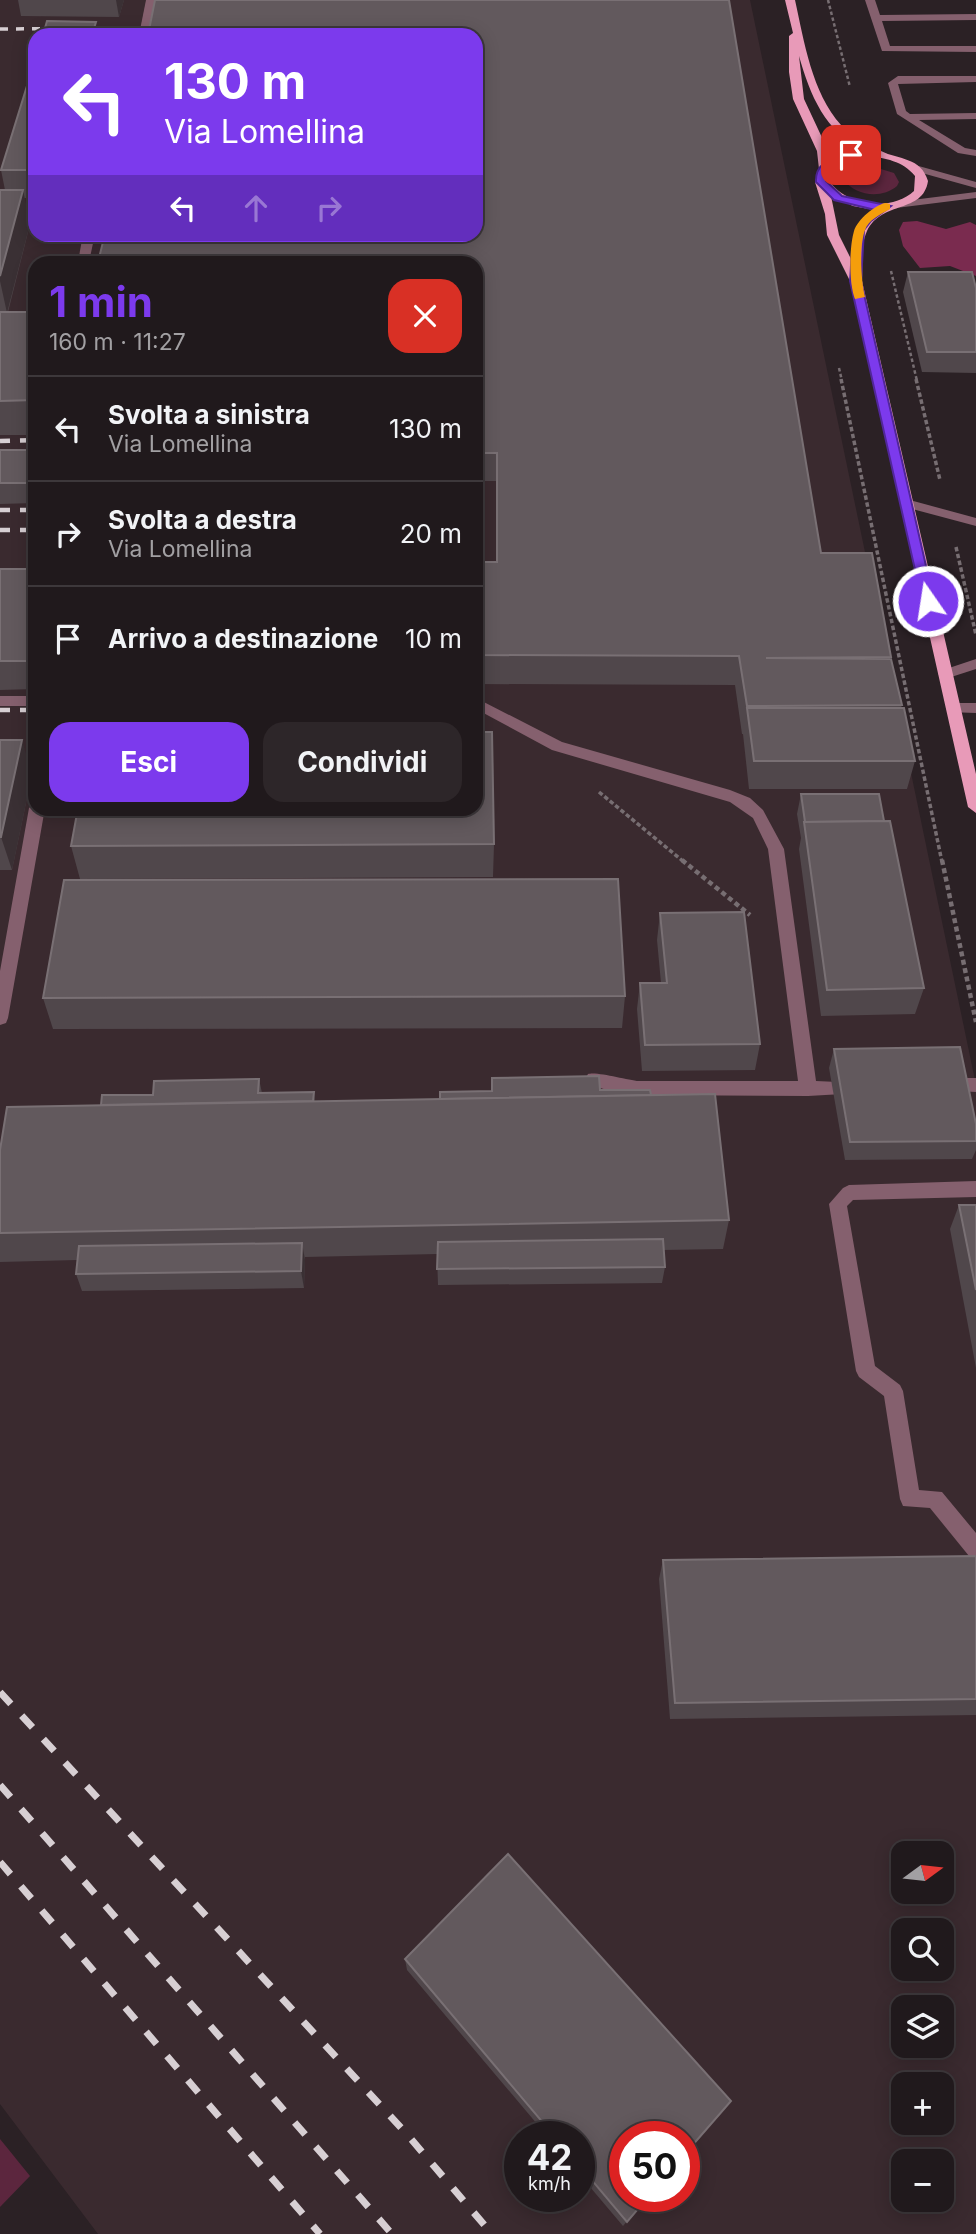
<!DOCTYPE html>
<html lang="it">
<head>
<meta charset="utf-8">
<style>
	body { margin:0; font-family:Inter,sans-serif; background:#2d2629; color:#f1f3f6; height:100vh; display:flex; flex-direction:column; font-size:26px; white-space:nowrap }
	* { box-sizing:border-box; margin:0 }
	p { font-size:23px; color:#a2a0a3 }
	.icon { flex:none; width:38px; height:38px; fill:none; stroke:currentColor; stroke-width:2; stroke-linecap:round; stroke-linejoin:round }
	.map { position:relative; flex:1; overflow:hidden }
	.panel { position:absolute; left:28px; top:256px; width:455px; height:560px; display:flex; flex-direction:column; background:#20191c; border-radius:21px; box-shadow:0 4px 18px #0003,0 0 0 2px #3d383b }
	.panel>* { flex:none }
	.banner { position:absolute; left:28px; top:28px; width:455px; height:214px; border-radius:21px; box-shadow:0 4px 18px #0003,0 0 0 2px #3d383b; background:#7c3aed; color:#fff; overflow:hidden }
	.needle { width:46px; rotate:75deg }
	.controls { position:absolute; left:891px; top:1841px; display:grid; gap:14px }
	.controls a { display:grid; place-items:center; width:63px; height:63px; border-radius:14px; background:#20191c; box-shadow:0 4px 18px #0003,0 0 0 2px #3d383b; font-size:35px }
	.speed { position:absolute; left:504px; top:2121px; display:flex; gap:14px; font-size:35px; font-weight:700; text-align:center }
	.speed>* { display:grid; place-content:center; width:91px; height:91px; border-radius:50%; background:#20191c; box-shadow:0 4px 18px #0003,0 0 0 2px #3d383b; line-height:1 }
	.speed small { font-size:18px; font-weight:400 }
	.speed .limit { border:10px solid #d22; background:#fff; color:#111 }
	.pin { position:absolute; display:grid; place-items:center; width:60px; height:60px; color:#fff; margin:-30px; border-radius:14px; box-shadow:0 4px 10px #0006 }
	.me { position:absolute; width:77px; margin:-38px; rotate:347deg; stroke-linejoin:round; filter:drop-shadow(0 0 5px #0008) }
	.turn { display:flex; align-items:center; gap:24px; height:147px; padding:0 21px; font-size:32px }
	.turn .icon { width:91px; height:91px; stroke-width:2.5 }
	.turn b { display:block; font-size:49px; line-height:60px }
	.lanes { display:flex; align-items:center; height:66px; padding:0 21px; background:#0003; justify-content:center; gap:35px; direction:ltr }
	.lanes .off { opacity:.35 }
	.round { display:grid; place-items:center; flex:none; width:74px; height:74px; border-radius:21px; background:#2d2629 }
	.headline { display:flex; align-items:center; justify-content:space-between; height:119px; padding:0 21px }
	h1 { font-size:42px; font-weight:700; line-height:52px; color:#7c3aed }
	.cta { display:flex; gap:14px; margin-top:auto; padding:14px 21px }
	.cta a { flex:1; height:80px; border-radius:21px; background:#7c3aed; color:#fff; font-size:28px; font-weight:700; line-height:80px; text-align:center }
	.cta a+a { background:#2d2629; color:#f1f3f6 }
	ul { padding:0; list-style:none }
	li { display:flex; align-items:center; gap:21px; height:105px; padding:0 21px; border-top:2px solid #3d383b }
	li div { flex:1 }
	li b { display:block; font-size:26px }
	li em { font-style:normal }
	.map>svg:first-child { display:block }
</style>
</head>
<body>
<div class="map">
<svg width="976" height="2234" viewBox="0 0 976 2234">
	<rect width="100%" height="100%" fill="#2b2125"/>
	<!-- built -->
	<path fill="#3a2a2f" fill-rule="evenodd" d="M0,0h750l226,1085v1149h-878l-98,-130zM35,35h441v199h-441zM35,262h441v546h-441zM903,1853h39v39h-39zM903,1930h39v39h-39zM903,2007h39v39h-39zM903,2084h39v39h-39zM520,2137h59v59h-59zM625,2137h59v59h-59zM903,2161h39v39h-39z"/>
	<!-- green -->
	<g fill="#5c263e">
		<path d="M871,166l23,7 5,9 -2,4c-15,13 -42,10 -53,-6l4,-9z"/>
		<polygon points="0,2139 30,2176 0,2207"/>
	</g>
	<!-- forest -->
	<polygon fill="#7a2b4f" points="917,221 946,229 970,222 976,225 976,276 950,266 920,268 903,246 899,230 903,222"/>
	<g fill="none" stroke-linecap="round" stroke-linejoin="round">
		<!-- path-far2 -->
		<g stroke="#776e72" stroke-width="2.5" stroke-dasharray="3.5 2.5" stroke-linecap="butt">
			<polyline points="828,0 850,87"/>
			<polyline points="891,271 917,381"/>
			<polyline points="839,368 842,381"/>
		</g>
		<!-- path-far1 -->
		<g stroke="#776e72" stroke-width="3.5" stroke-dasharray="4.5 2.5" stroke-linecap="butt">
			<polyline points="841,379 942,862"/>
			<polyline points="916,379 940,480"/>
			<polyline points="956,547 976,635"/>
			<polyline points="599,792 684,862"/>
		</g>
		<!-- path -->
		<g stroke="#776e72" stroke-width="4.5" stroke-dasharray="5 3.5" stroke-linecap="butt">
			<polyline points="682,860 750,915"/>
			<polyline points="942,860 976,1022"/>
		</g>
		<!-- minor -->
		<g fill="#85606e" fill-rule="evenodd">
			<polygon points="146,0 156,0 149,35 139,35"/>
			<polygon points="865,0 875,0 880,15 976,14 976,20 882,21 890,46 976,46 976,52 882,51"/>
			<polygon points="898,76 976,76 976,82 898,84 906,111 910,114 976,113 976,119 919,120 965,148 976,150 976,156 958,153 897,114 888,83"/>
			<polygon points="915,165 976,182 976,188 911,170 911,166"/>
			<polygon points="976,192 976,198 896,208 890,205 896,202"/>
			<rect x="0" y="208" width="35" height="6"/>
			<polygon points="83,234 95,234 89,262 78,262"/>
			<polygon points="906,499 976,518 976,526 901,506 901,500"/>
			<polygon points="976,659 976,669 945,679 938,674 940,671"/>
			<rect x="0" y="696" width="35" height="10"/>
			<path d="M476,698l86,44 168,48 20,8 13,12 21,39 32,232 44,2 3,5 -3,5 -52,3 -169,-1 -23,-2 -28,-9 -3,-5 3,-5c8,-3 39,6 51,7h159l-30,-232 -15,-31 -23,-16 -178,-52 -76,-41z"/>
			<polygon points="953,703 976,703 976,713 948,712 946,708 948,704"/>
			<polygon points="35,803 35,808 45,808 8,1018 6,1023 0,1025 0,971 29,808"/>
			<polygon points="945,1078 976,1078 976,1092 939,1090 936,1085 939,1080"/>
			<polygon points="976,1181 976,1197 853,1200 847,1206 875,1366 900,1385 903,1391 919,1490 942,1492 976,1533 976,1559 969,1556 930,1508 903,1506 900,1499 884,1396 859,1377 856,1371 829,1204 843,1188 849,1185"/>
		</g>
		<!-- major -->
		<path fill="#e89ab8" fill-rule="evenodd" d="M785,0h10c9,41 17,93 46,125 11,12 27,19 40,26 18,9 40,6 47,30 -5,33 -46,19 -61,50 -7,15 -4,34 -5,50l114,493v39l-8,-6 -118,-526 -23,-46 -2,-21 -10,-32 4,-13 -2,-18 -24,-52 -4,-27v-36l4,-3zM799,56c11,39 26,76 65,94l-35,9 -4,-15 -21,-45zM867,156c18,2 36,5 48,20l-1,15c-23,22 -73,14 -87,-14l3,-9 13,-7zM831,196l22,10 21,4 -18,20 -5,29 -12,-24z"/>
		<!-- rail-far2 -->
		<polyline stroke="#d7cfd3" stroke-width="3.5" stroke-dasharray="8 8" stroke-linecap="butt" points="0,29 159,28"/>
		<!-- rail-far1 -->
		<g stroke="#d7cfd3" stroke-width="4.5" stroke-dasharray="10 10" stroke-linecap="butt">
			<polyline points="0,441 35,440"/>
			<polyline points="0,510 35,510"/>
			<polyline points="0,530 35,530"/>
			<polyline points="0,710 35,710"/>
		</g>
		<!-- rail -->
		<g stroke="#d7cfd3" stroke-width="7" stroke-dasharray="16 16" stroke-linecap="butt">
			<polyline points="0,1692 405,2132 492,2234"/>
			<polyline points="0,1785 392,2234"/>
			<polyline points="0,1862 320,2234"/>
		</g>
	</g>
	<!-- wall -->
	<g fill="#50474b">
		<polygon points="18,0 124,0 119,17 21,16"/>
		<polygon points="35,60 35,198 24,198 30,224 8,312 35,312 35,435 0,435 0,190 5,190 1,170"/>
		<polygon points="476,262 821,553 891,657 890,659 902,705 901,708 915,761 907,789 749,789 743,734 742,734 735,685 476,684 476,562 497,562 497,481 476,481"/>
		<polygon points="908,272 976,288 976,373 922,372 903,292"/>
		<polygon points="0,450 35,450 35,503 0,504"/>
		<polygon points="0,569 35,569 35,689 0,690"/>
		<polygon points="484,732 494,844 493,877 80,879 71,846"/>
		<polygon points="0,740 32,774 12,870 0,870"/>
		<polygon points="801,794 884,821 924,988 915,1014 821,1016 799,849 801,838 797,814"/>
		<polygon points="660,913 760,1044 755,1070 642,1071 637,1009 640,983 661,983 657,940"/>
		<polygon points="625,996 622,1028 53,1029 43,998"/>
		<polygon points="834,1049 976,1124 976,1150 972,1159 845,1160 829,1068"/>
		<polygon points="492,1078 651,1095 729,1220 723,1249 663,1250 665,1267 662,1283 438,1285 437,1254 305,1257 304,1288 82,1291 76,1274 77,1260 0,1262 0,1150 101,1105 153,1095 259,1079 262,1093 314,1092 315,1101 440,1099 492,1091"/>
		<polygon points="959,1205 976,1205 976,1368 950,1229"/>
		<polygon points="976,1556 976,1715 670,1719 659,1579 663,1560"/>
		<polygon points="405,1959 649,2196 623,2226 579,2174 579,2137 548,2137 407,1970"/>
	</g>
	<!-- shaded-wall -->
	<g fill="#3a3034">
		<polygon points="116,0 124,0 119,17"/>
		<polygon points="96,22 98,35 92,35"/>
		<polygon points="23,190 30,224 7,313 0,281 0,276"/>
		<polygon points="35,639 35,678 30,661"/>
		<polygon points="22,740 32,774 12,870 1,837"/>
		<polygon points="302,1243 305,1260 304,1288 301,1271"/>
	</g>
	<!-- building -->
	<g fill="#62595d" stroke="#797074" stroke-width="2">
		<polygon points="155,0 729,0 821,553 872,553 891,657 766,658 891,659 902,705 747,706 739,656 476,655 476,562 497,562 497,453 476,453 476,262 98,262 105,234 476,234 476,35 148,35"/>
		<polygon points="47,21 96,22 92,35 43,35"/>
		<polygon points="35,60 35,170 1,170"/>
		<polygon points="0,190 23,190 0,276"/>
		<polygon points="908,272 972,272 976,288 976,352 927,352"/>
		<polygon points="0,312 35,312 35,400 0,401"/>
		<rect x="0" y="450" width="35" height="33"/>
		<polygon points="0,569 35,569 35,639 30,661 0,661"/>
		<polygon points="476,695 483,695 484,732 476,732"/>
		<polygon points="747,708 904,708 915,761 754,761"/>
		<polygon points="476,732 492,732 494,844 71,846 78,808 476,808"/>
		<polygon points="0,740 22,740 1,837 0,837"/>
		<polygon points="801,794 879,794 884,821 805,822"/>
		<polygon points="890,821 924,988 827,990 804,822"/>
		<polygon points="618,879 625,996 43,998 64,880"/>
		<polygon points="744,912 760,1044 645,1045 640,983 667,983 660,913"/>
		<polygon points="960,1047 976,1124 976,1141 850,1142 834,1049"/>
		<polygon points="599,1076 600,1090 650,1090 651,1095 440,1099 440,1092 492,1091 492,1078"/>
		<polygon points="259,1079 258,1093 314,1092 313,1101 101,1105 102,1095 153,1095 154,1081"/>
		<polygon points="715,1094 729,1220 0,1233 0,1150 7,1107"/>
		<polygon points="959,1205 976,1205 976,1290"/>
		<polygon points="663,1239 665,1267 437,1269 438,1242"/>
		<polygon points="302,1243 301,1271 76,1274 79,1246"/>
		<polygon points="976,1556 976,1699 675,1703 663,1560"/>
		<polygon points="508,1854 731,2101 684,2155 684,2137 625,2137 625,2196 649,2196 627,2222 579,2165 579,2137 555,2137 405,1959"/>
	</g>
	<!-- route -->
	<path fill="#7c3aed" stroke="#51269a" stroke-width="2" d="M847,153l9,2c-12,8 -31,8 -30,26l16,15 49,10 -20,15 -7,9 -3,51 73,320 -6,4 -6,-4 -72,-320c3,-30 -3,-53 25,-71l-41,-10 -18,-18c-1,-20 16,-23 31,-29z"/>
	<!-- slow -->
	<path fill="#f59e0b" d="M886,203l4,1v5c-9,5 -22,11 -25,21 -6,16 -4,51 0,67l-10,2c-6,-15 -6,-51 -1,-68 3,-11 22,-27 32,-28z"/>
</svg>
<div class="controls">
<a><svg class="needle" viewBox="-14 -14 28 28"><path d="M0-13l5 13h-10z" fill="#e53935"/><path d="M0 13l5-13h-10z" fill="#a2a0a3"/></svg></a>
<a><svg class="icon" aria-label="search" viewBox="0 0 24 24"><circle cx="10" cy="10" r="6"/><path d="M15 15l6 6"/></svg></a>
<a><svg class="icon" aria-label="layers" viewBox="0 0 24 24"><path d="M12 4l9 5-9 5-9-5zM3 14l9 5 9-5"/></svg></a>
<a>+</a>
<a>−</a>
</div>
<div class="speed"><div>42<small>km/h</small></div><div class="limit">50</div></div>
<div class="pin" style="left:851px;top:155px;background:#d93025"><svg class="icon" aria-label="arrive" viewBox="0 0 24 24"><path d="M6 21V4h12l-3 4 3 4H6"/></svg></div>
<svg class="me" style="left:928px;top:601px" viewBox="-20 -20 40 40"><circle r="17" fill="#7c3aed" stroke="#fff" stroke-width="3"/><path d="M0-11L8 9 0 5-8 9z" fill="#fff"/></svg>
<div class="banner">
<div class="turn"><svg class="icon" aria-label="left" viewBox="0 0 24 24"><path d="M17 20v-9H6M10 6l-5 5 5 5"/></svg><div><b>130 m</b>Via Lomellina</div></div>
<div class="lanes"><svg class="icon" aria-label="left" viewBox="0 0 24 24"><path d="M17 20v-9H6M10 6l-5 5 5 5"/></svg><svg class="icon off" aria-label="ahead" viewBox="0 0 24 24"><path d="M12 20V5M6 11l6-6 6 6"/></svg><svg class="icon off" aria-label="right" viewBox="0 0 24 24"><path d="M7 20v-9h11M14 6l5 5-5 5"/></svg></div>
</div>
<section class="panel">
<div class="headline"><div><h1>1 min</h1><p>160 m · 11:27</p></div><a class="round" style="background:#d93025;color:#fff"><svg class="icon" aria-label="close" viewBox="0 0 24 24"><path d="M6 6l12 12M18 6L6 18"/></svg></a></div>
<ul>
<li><svg class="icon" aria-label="left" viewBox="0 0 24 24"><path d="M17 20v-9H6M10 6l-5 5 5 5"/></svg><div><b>Svolta a sinistra</b><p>Via Lomellina</p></div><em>130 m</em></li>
<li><svg class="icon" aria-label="right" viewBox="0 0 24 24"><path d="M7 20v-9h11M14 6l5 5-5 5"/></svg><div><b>Svolta a destra</b><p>Via Lomellina</p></div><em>20 m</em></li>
<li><svg class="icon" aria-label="arrive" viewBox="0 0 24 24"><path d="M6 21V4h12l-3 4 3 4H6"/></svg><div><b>Arrivo a destinazione</b></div><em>10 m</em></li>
</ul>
<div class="cta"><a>Esci</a><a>Condividi</a></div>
</section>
</div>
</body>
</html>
